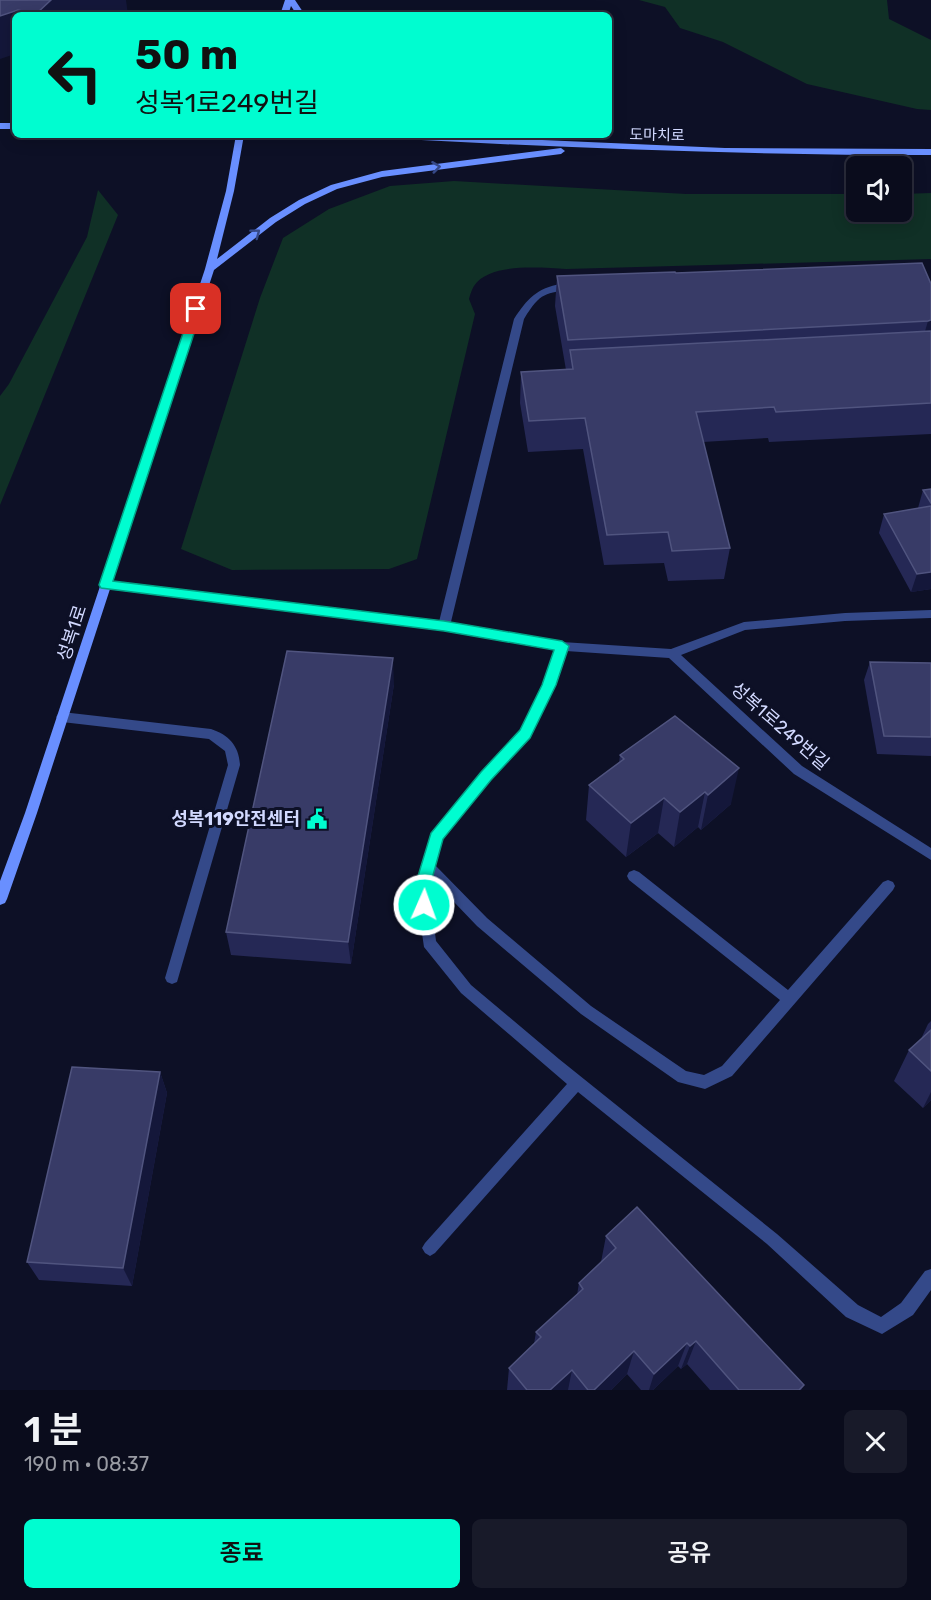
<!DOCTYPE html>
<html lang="ko">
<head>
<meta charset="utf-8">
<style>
	body { margin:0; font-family:Rubik,"Noto Sans KR",sans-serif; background:#181a29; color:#f1f3f6; height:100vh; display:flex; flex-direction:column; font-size:22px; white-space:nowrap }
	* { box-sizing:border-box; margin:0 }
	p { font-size:20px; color:#999ba3 }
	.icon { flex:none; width:33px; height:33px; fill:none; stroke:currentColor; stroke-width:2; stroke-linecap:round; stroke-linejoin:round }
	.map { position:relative; height:1390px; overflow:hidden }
	.side { display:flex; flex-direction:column; background:#0a0c1c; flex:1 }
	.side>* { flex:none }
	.guide { position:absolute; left:12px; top:12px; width:600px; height:126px; border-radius:9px; box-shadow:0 3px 15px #0003,0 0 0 2px #2a2c3b; background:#00fdd0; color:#111; overflow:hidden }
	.buttons { position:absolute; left:846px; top:156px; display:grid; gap:12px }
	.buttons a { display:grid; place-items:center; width:66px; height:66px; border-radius:9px; background:#0a0c1c; box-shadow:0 3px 15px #0003,0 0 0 2px #2a2c3b; font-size:30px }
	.pin { position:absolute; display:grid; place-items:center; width:51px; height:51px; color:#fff; margin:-26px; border-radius:12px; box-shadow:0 3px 9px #0006 }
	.me { position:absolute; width:66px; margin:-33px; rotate:2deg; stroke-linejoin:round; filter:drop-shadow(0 0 4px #0008) }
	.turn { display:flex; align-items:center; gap:21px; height:126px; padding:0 24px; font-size:27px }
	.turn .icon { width:78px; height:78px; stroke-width:2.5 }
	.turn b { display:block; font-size:42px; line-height:51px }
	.round { display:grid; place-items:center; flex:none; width:63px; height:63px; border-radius:9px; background:#181a29 }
	.summary { display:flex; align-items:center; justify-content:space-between; height:102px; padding:0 24px }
	h1 { font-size:36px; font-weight:600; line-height:45px }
	.button { display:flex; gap:12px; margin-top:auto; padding:12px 24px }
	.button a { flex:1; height:69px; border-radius:9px; background:#00fdd0; color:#111; font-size:24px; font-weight:600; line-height:69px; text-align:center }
	.button a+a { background:#181a29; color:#f1f3f6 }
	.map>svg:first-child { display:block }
</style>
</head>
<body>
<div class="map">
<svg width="931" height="1390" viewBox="0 0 931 1390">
	<rect width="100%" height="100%" fill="#0d1026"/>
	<!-- green -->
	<g fill="#103026">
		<polygon points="639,0 887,0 889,19 931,40 931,110 917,109 807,84 723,42 680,28 665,7"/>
		<path d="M454,181l232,13h170v18h46v-18l29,-1v66l-365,10c-24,-1 -76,-7 -92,17 -2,3 -4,9 -5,13l6,15 -58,245 -28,10 -157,1 -51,-21 79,-251 23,-60 46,-29 61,-23z"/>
		<polygon points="98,190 118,215 0,505 0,396 9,384 87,237"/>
	</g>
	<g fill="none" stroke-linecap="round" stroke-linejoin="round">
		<!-- lane -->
		<g fill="#344989" fill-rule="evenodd">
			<path d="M561,284h10l5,3 -2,2c-29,5 -33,2 -50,30l-74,307 -6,4 -4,-1 -2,-3 76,-307c13,-20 23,-31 47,-35z"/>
			<path d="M62,712l149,17c18,6 28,17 29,36l-63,217 -5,2 -5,-2 -2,-4 63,-213 -3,-14 -16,-12 -147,-17 -4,-2 -2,-3 2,-3z"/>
		</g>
		<!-- street -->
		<polygon fill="#344989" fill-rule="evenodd" points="106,581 444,622 562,642 671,649 744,622 845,613 931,610 931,618 845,621 745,630 681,655 802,766 931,848 931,860 794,774 669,658 566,651 555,685 529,737 490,780 443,839 435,865 487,918 591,1006 686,1071 704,1075 722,1066 780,1000 629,880 627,876 629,872 634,870 639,872 788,990 883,882 888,880 893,882 895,886 893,890 732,1076 705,1089 678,1082 581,1014 477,926 431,878 429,886 436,941 471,985 559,1059 777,1234 858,1305 881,1317 901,1303 925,1271 931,1269 931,1290 913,1315 882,1334 846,1317 767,1244 578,1092 435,1253 430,1256 425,1253 422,1248 425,1243 567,1084 461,993 424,947 415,886 432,833 482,772 520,731 543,685 555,649 444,630 106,589 100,585"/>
		<!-- secondary -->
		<g fill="#698fff" fill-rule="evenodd">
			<polygon points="285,0 295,0 305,15 297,15 291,6 288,15 280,15"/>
			<rect x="0" y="123" width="15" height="6"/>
			<polygon points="236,135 244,135 234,191 217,259 270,218 299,200 331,185 382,171 561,148 565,151 561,154 382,177 337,189 305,204 276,222 214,270 37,813 7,899 5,903 0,905 0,881 25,813 205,269 226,191"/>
			<path d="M378,135h48l299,13 206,1v6c-183,0 -366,-7 -549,-17z"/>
		</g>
	</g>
	<!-- wall -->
	<g fill="#252855">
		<polygon points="0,0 128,12 127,12 128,15 15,15"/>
		<polygon points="676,273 930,282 931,281 931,434 769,442 768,438 703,442 730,548 724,579 668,581 664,563 604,565 583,449 528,452 520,403 521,372 566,370 555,306 557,276"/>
		<polygon points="931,489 931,589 911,592 879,533 884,514 918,508 923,490"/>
		<polygon points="870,662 931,663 931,756 877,754 864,680"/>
		<polygon points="394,684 351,964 231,955 226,932"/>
		<polygon points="620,755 731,804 701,830 698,827 674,847 658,833 626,857 586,820 589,785 619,763"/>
		<polygon points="931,1021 931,1100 923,1108 894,1081 909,1050 920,1041 928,1024"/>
		<polygon points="160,1072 167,1093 132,1286 39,1280 27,1262"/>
		<polygon points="606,1236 804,1385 801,1390 710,1390 687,1364 681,1369 678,1366 653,1390 641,1390 627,1374 611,1390 507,1390 509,1368 534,1344 536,1332 577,1295 579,1283 601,1262"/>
	</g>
	<!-- shaded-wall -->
	<g fill="#14173a">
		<polygon points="51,0 126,0 128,15 36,15 36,14"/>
		<polygon points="18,10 19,15 15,15 15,54 0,59 0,16"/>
		<polygon points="931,320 931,348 919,352 928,321"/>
		<polygon points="931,572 931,589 911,592 917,574"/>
		<polygon points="393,658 394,684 351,964 348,942"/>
		<polygon points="739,768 731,804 701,830 708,795"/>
		<polygon points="705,792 698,827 674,847 680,812"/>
		<polygon points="664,798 658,833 626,857 631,823"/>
		<polygon points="160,1072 167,1093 132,1286 123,1268"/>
		<polygon points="931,1092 931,1100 923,1108"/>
		<polygon points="696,1341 687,1364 681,1369 690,1346"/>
		<polygon points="687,1343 678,1366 653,1390 649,1390 654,1374"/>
		<polygon points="634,1351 627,1374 611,1390 594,1390"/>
		<polygon points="572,1370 568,1390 550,1390"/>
	</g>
	<!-- building -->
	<g fill="#383b67" stroke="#50547f" stroke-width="1.5">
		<polygon points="0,0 51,0 36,14 18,10 0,16"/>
		<polygon points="922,263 931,284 931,320 928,321 568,340 557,276 675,272 676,273"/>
		<polygon points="931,331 931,403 776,412 774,407 696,412 730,548 672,551 668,532 607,535 585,418 529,421 521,372 573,369 570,350"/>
		<polygon points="931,489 931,503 923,490"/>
		<polygon points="931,506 931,572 917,574 884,514"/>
		<polygon points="287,651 393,658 348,942 226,932"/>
		<polygon points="870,662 931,663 931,737 884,736"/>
		<polygon points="675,716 739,768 708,795 705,792 680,812 664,798 631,823 589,785 624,759 620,755"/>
		<polygon points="931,1030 931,1071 909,1050"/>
		<polygon points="72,1067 160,1072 123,1268 27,1262"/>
		<polygon points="637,1207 804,1385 799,1390 739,1390 696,1341 690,1346 687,1343 654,1374 634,1351 594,1390 588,1390 572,1370 550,1390 527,1390 509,1368 541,1337 536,1332 583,1289 579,1283 616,1248 606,1236"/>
	</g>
	<!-- one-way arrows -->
	<defs><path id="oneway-chevron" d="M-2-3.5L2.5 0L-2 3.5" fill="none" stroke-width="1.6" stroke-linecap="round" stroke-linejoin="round" transform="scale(1.5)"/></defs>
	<g stroke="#364988">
		<use href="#oneway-chevron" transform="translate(436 167) rotate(-7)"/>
		<use href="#oneway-chevron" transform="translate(256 233) rotate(-37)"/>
	</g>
	<!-- route -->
	<polygon fill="#00fdd0" stroke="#00a487" stroke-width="1.5" points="196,305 202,309 113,581 444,621 562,641 569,646 556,685 530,738 491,780 443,839 430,886 432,905 430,909 424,911 419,909 415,886 431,833 481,772 520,730 542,685 554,650 444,631 101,588 99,585 191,309"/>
	<!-- icons -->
	<defs>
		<g id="civic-bare" transform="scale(1.62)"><path d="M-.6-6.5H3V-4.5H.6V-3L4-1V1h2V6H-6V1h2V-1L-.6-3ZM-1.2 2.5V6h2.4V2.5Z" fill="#00fdd0" stroke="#0d1026" stroke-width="2.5" paint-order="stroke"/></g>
	</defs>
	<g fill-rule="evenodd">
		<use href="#civic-bare" x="317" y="819"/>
	</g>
	<g text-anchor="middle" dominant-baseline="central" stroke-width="6" stroke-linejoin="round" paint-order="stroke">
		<!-- far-street labels -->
		<g font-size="15" fill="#d2d9ff" stroke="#0d1026">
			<text transform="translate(657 135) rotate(1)">도마치로</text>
		</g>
		<!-- street labels -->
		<g font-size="18" fill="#d2d9ff" stroke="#0d1026">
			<text transform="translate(72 633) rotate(-72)">성복1로</text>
			<text transform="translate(780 726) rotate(41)">성복1로249번길</text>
		</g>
		<!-- poi labels -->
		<g font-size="18" font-weight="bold" fill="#d2d9ff" stroke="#0d1026" text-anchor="end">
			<text x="300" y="819">성복119안전센터</text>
		</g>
	</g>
</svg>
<div class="buttons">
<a><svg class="icon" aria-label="sound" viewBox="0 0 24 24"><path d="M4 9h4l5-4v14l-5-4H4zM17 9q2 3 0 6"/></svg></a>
</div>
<div class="pin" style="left:196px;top:309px;background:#d93025"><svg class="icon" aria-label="arrive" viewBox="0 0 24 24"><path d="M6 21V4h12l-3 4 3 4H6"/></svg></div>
<svg class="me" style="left:424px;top:905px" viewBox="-20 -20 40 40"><circle r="17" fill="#00fdd0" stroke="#fff" stroke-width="3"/><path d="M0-11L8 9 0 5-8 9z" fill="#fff"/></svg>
<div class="guide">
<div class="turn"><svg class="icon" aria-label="left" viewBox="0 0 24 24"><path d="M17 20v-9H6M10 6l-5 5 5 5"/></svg><div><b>50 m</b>성복1로249번길</div></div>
</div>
</div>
<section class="side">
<div class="summary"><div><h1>1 분</h1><p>190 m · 08:37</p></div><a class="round"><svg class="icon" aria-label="close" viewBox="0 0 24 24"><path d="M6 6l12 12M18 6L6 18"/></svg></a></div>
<div class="button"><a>종료</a><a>공유</a></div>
</section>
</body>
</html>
